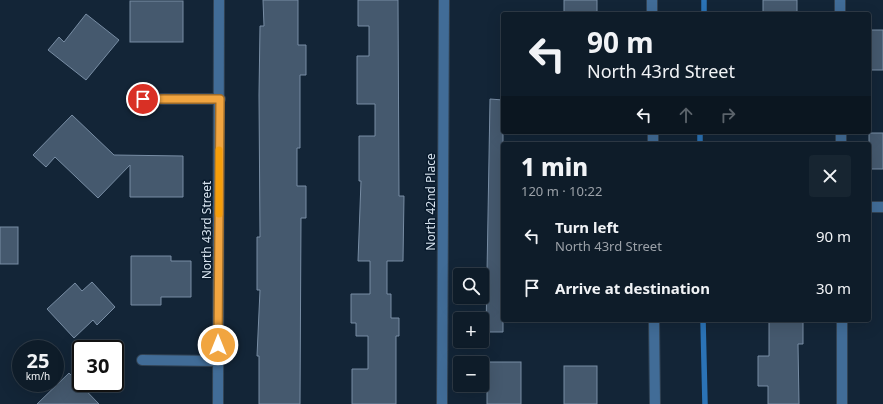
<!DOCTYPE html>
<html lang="en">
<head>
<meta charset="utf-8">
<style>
	body { margin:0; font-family:"Noto Sans",sans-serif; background:#172531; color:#f1f3f6; height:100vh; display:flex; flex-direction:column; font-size:15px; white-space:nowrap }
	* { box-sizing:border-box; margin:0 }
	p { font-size:13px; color:#9ba1a8 }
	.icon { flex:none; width:22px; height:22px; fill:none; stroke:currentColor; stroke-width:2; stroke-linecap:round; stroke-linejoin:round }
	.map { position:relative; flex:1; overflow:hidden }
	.sheet { position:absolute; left:501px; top:142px; width:370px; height:180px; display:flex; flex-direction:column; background:#0e1c29; border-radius:4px; box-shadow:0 4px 16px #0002,0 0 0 1px #2e3a46 }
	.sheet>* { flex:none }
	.top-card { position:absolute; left:501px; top:12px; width:370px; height:122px; border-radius:4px; box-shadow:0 4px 16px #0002,0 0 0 1px #2e3a46; background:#0e1c29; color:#f1f3f6; overflow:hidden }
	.buttons { position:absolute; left:453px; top:268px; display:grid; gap:8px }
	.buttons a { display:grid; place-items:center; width:36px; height:36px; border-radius:4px; background:#0e1c29; box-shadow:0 4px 16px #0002,0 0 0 1px #2e3a46; font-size:20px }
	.speed { position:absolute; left:12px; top:340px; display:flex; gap:8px; font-size:20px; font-weight:700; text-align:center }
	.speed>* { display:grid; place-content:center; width:52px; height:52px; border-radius:50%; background:#0e1c29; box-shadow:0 4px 16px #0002,0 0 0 1px #2e3a46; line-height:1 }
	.speed small { font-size:10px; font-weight:400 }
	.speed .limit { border:2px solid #111; border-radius:6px; background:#fff; color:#111 }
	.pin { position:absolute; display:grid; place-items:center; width:34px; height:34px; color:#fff; margin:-17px; border:2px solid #fff; border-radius:50%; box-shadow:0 1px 4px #0007 }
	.me { position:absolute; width:44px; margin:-22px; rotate:0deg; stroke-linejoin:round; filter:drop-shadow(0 0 3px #0008) }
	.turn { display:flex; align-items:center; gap:14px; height:84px; padding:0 20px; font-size:18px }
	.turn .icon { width:52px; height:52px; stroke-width:2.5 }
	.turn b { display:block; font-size:28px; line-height:34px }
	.lanes { display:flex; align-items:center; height:38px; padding:0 20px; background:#0003; justify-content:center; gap:20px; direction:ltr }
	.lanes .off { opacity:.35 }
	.round { display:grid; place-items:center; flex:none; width:42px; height:42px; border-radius:4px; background:#172531 }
	.summary { display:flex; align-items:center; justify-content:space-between; height:68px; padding:0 20px }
	h1 { font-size:24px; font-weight:800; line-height:30px }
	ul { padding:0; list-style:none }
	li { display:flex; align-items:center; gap:12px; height:52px; padding:0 20px }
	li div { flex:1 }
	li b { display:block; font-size:15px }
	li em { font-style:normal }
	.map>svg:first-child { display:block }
</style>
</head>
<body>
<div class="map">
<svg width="883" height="404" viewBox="0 0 883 404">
	<rect width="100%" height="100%" fill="#132537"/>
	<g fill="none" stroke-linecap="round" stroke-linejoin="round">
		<!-- stream -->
		<g stroke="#2b73b6" stroke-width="5.5">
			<polyline points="704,14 704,0"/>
			<polyline points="700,144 700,132"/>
			<polyline points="703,320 705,404"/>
		</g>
	</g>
	<!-- building -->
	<g fill="#45596e" stroke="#788da4">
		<polygon points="263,0 298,0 298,45 306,45 306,75 300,75 300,148 297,148 297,186 306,186 306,218 301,218 300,404 259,404 259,356 257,356 260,290 257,290 257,237 260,237 259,95 260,26 264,26"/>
		<polygon points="358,0 398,0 399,196 404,196 403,261 387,261 387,294 391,294 391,318 399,318 399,336 396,336 396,404 352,404 352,369 368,369 368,336 356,336 356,323 351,323 351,294 370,294 370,261 358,261 361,181 359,181 359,136 375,136 375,104 357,104 357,56 369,56 369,26 358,26"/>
		<rect x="564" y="0" width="33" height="14"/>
		<rect x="763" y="0" width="34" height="14"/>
		<rect x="130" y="1" width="53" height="41"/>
		<polygon points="86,14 119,40 86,80 48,50 59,37 64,42"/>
		<rect x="869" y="30" width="14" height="40"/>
		<polygon points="490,99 503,100 503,332 486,332"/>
		<polygon points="72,115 114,155 183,156 183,197 130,197 130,165 98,198 55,157 46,167 33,155"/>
		<rect x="869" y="133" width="14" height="36"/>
		<rect x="0" y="227" width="18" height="37"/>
		<polygon points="131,256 171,256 171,261 191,261 191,297 161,297 161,305 131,305"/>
		<polygon points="92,282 115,307 97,325 93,320 74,338 47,309 75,283 82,291"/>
		<polygon points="776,320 803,320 803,344 798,344 799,404 768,404 768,386 758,386 758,356 769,356 769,322 776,322"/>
		<rect x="487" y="362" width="34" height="42"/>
		<rect x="564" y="366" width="33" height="38"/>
		<polygon points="69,373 99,404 37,404"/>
	</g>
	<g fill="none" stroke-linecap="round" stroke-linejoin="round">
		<!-- minor casing -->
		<g stroke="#324354" stroke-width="12">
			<g id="minor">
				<polyline points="652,0 652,14"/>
				<polyline points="840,0 840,14"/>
				<polyline points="143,99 220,99"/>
				<polyline points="653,132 653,144"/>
				<polyline points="841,132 841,144"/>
				<polyline points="869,207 883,207"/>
				<polyline points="654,320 655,404"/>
				<polyline points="842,320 842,404"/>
				<polyline points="142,360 218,361"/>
				<polyline points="218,404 219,0"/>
				<polyline points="442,404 444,0"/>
			</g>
		</g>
		<!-- minor -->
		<use href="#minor" stroke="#416c97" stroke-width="10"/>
	</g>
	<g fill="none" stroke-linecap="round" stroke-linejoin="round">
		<!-- route casing -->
		<g stroke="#9d6b2a" stroke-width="10">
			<polyline id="route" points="143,99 220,99 218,345"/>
		</g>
		<!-- route -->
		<use href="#route" stroke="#f1a540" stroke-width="7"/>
		<!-- slow -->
		<polyline stroke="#f59e0b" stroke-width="7" points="219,214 219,150"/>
	</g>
	<g text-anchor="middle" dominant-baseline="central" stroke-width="3" stroke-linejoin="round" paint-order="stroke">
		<!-- street labels -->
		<g font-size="12" fill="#d6e2ee" stroke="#091b2d">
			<text transform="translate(430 202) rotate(-90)">North 42nd Place</text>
			<text transform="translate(206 230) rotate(-90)">North 43rd Street</text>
		</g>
	</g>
</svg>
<div class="buttons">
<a><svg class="icon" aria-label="search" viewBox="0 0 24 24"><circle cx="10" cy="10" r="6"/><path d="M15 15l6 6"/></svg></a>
<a>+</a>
<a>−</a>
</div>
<div class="speed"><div>25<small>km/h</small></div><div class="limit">30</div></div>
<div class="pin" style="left:143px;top:99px;background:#d93025"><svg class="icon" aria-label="arrive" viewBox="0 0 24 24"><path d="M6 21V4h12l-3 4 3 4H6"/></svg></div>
<svg class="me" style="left:218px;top:345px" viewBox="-20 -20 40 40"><circle r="17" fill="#f1a540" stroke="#fff" stroke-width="3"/><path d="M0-11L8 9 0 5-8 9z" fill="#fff"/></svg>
<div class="top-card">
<div class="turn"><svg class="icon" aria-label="left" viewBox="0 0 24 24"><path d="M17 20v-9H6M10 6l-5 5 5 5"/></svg><div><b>90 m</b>North 43rd Street</div></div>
<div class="lanes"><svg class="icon" aria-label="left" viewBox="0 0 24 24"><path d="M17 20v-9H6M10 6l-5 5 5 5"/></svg><svg class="icon off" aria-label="ahead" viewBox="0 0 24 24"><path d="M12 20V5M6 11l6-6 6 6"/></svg><svg class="icon off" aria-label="right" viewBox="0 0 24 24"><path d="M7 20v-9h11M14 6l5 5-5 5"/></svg></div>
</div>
<section class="sheet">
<div class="summary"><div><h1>1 min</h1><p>120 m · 10:22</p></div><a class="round"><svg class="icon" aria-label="close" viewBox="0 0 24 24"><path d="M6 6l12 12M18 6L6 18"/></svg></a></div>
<ul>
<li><svg class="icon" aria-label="left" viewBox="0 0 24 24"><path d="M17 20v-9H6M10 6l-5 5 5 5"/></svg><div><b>Turn left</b><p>North 43rd Street</p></div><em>90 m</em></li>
<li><svg class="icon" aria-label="arrive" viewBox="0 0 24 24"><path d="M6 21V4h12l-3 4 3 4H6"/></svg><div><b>Arrive at destination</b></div><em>30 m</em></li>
</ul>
</section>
</div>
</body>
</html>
